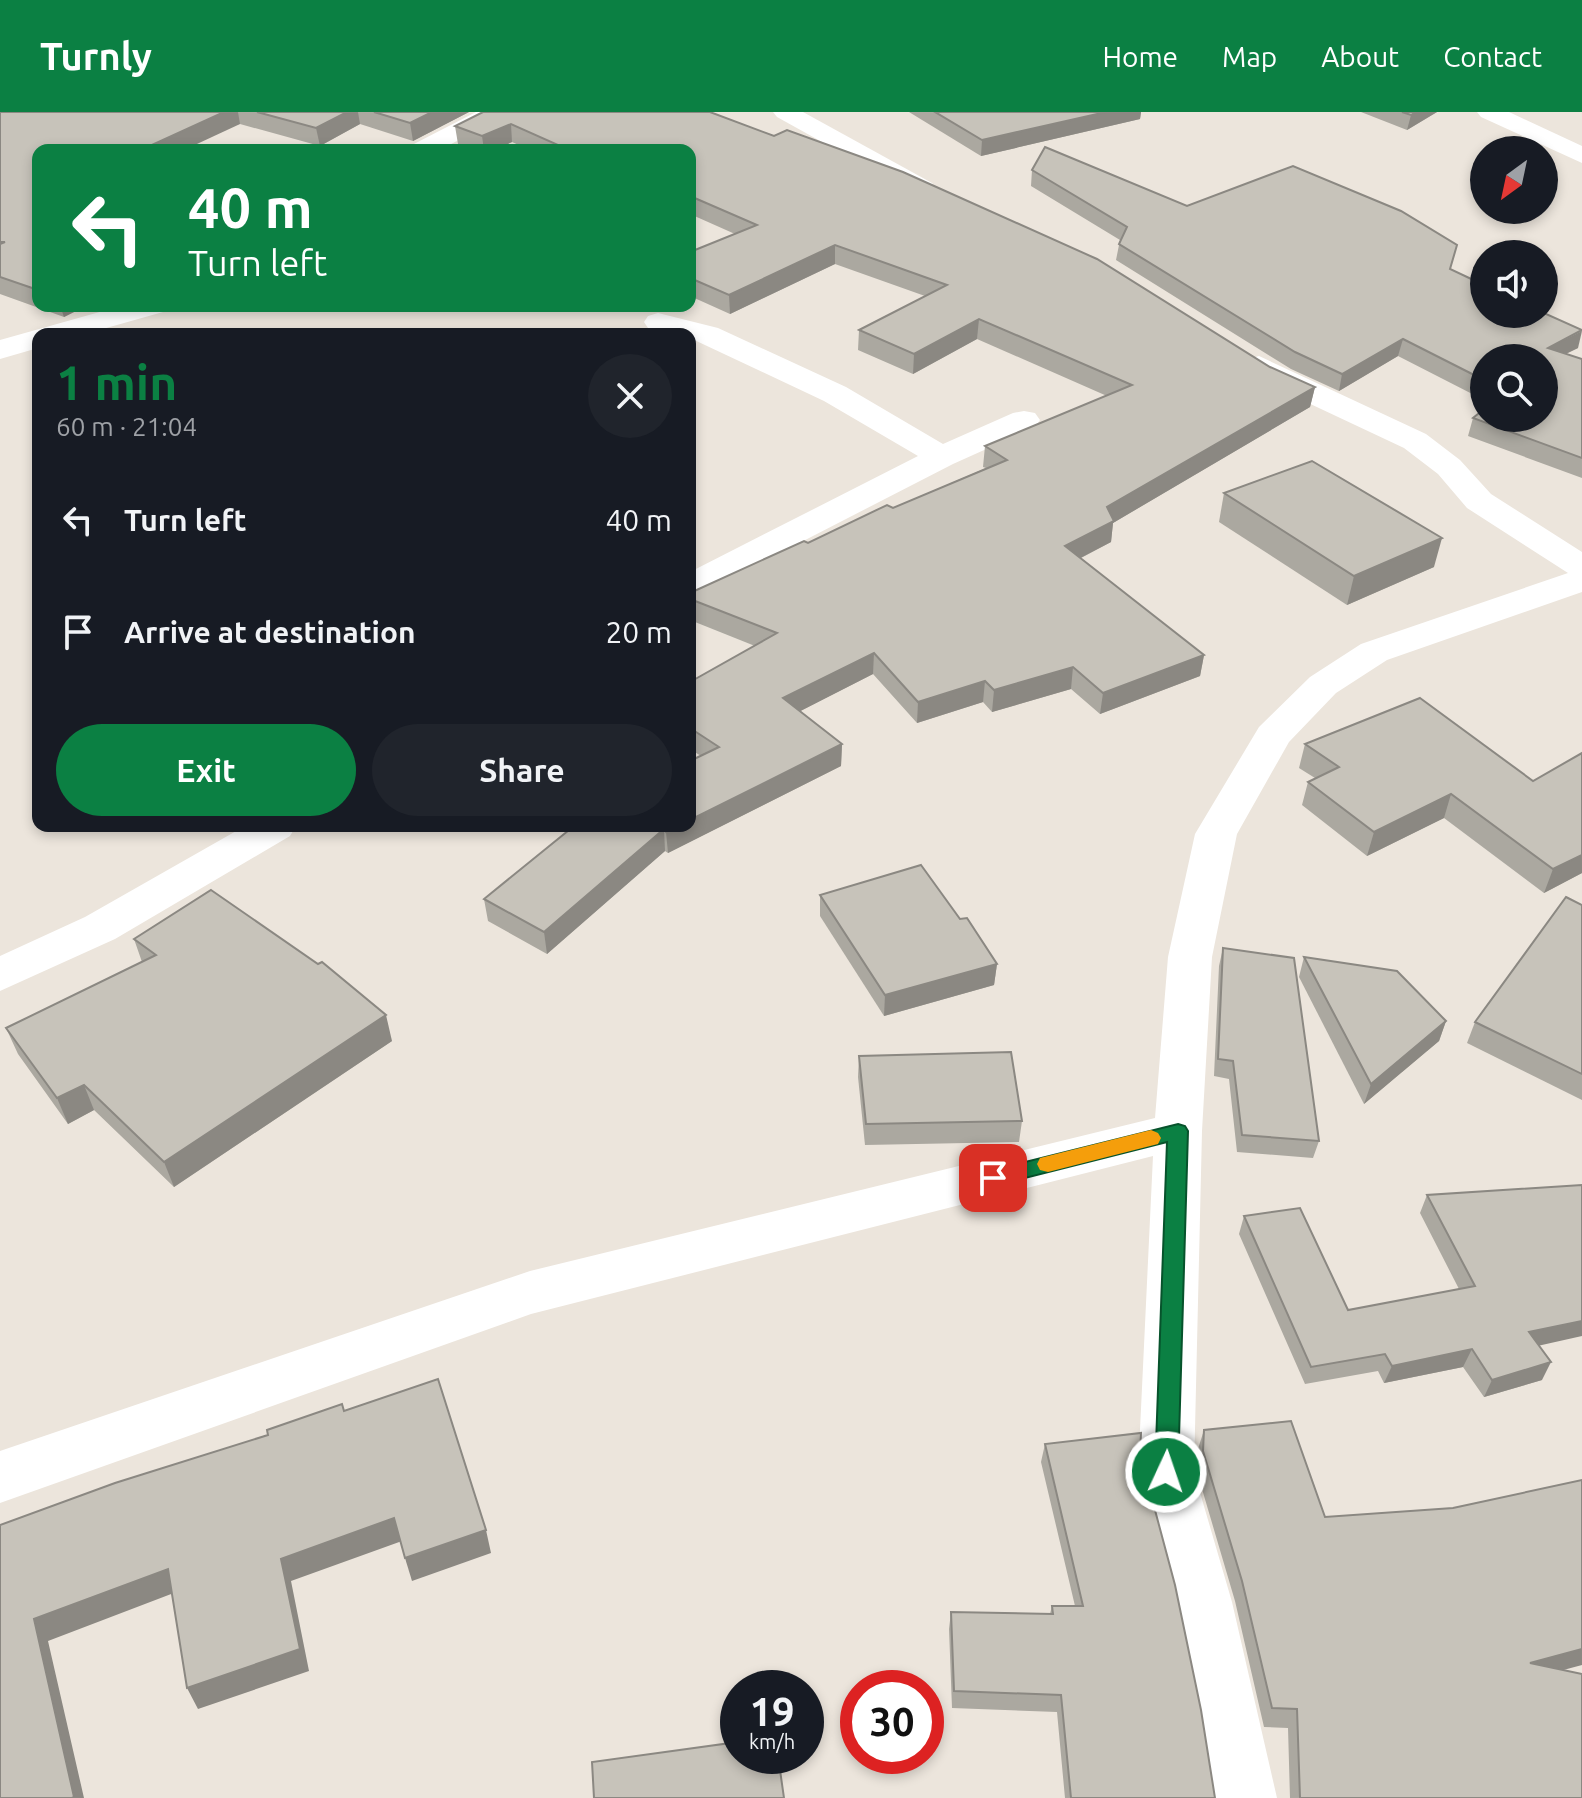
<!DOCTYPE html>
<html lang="en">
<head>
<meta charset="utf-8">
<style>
	body { margin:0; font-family:Ubuntu,sans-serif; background:#20242c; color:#f1f3f6; height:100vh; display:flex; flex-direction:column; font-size:30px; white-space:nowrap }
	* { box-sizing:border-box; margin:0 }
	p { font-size:26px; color:#9ea1a6 }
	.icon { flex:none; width:44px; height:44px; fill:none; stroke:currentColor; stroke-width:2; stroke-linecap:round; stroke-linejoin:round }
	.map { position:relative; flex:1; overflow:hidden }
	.drawer { position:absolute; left:32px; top:216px; width:664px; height:504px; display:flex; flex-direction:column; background:#171b24; border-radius:16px; box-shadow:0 4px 12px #0003 }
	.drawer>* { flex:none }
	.banner { position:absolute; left:32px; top:32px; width:664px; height:168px; border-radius:16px; box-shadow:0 4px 12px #0003; background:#0b8043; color:#fff; overflow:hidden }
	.needle { width:52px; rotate:213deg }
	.controls { position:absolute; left:1470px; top:24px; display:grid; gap:16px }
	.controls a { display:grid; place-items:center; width:88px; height:88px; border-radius:50%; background:#171b24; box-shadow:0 4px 12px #0003; font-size:40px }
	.speed { position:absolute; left:720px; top:1558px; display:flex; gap:16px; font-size:40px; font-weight:700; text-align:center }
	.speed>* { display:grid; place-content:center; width:104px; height:104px; border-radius:50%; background:#171b24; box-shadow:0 4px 12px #0003; line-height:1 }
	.speed small { font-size:20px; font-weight:400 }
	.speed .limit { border:12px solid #d22; background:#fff; color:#111 }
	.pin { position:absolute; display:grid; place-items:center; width:68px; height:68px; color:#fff; margin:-34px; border-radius:16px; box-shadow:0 4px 12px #0006 }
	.me { position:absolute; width:88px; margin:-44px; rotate:3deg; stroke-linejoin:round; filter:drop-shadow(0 0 6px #0008) }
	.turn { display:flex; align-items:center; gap:28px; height:168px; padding:0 24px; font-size:36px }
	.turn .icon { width:104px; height:104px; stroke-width:2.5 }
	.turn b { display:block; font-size:56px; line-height:68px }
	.round { display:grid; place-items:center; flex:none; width:84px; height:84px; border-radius:42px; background:#20242c }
	.summary { display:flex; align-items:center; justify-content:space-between; height:136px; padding:0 24px }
	h1 { font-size:48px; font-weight:600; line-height:60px; color:#0b8043 }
	.action { display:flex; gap:16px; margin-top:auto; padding:16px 24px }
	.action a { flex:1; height:92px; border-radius:48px; background:#0b8043; color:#fff; font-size:32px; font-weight:600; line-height:92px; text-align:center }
	.action a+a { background:#20242c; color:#f1f3f6 }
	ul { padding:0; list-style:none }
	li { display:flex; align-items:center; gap:24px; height:112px; padding:0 24px }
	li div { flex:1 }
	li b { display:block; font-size:30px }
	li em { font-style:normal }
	header { display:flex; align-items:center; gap:48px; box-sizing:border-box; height:112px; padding:0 40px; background:#0b8043; color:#fff }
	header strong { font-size:38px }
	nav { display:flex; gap:44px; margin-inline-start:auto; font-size:28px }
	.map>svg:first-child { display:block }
</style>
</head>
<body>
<header>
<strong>Turnly</strong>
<nav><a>Home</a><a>Map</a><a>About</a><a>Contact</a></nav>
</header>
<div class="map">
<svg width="1582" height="1686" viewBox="0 0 1582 1686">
	<rect width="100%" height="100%" fill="#ece5dc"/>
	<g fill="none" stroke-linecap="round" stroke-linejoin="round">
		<!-- minor -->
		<g fill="#fff" fill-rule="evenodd">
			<polygon points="476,0 506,0 502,5 440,38 409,38 412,33"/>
			<polygon points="773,0 803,0 932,71 936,76 932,81 914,81 777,5"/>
			<polygon points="1477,0 1509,0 1582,34 1582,51 1481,5"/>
			<polygon points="121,194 167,194 163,200 85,222 38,222 38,236 0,247 0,228"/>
			<polygon points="658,201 718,216 846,275 943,332 1013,301 1024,299 1035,301 1040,308 1035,315 953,352 702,481 690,485 690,460 918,344 824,289 690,226 690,222 672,222 648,216 644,210 648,204"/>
			<polygon points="1259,244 1426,322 1460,348 1491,382 1582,440 1582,480 1387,548 1336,581 1289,630 1237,722 1212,845 1202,1019 1194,1360 1232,1490 1277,1686 1213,1686 1172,1490 1138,1360 1153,1044 531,1202 0,1391 0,1339 530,1159 1155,1006 1168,845 1195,722 1259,615 1310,565 1361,532 1568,461 1467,396 1438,362 1404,336 1268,272 1244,253 1248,247"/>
			<polygon points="245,714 296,714 290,724 115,827 0,879 0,844 85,805"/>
		</g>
	</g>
	<!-- wall -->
	<g fill="#aba8a0">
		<polygon points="0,0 469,0 413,29 360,12 320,34 240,12 38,38 38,194 86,194 64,205 0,182"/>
		<polygon points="483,0 710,0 774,24 787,18 903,60 1097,147 1270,255 1315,275 1310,295 1113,411 1111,430 1081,446 1204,543 1200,564 1100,602 1071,577 992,600 983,590 917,611 873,562 800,599 842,632 841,654 668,741 665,739 547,842 488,809 484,787 574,714 690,714 690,649 701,644 690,637 690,570 755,534 690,508 690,481 804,429 808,431 887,393 893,396 986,356 983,355 985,334 1107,284 977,227 913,262 858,238 859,218 925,184 835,152 730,202 690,184 690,140 735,122 690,102 690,38 530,38 512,30 494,38 474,38 458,32 455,14"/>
		<polygon points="909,0 1141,0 1140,7 981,44"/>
		<polygon points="1361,0 1437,0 1407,18"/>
		<polygon points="1032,58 1187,94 1451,158 1578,236 1566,242 1582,247 1582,366 1468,324 1473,306 1544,306 1484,246 1484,288 1398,244 1339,279 1291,257 1116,148 1120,128 1031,74"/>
		<polygon points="1224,381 1434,455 1347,493 1219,410"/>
		<polygon points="1420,586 1582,761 1544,781 1444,706 1367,744 1302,693 1308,670 1315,666 1299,656 1305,632"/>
		<polygon points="820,783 960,807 997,852 994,873 884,904 820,804"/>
		<polygon points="1582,793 1582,988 1467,931 1475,910"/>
		<polygon points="134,827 392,929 174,1075 94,998 68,1012 18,942 6,916 142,850"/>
		<polygon points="1223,836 1319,1029 1313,1046 1237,1040 1229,967 1214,964 1219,854"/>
		<polygon points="1304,845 1446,909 1439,929 1364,992 1299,865"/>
		<polygon points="859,944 1022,1009 1019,1030 865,1033 858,965"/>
		<polygon points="1427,1083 1539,1234 1542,1268 1484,1285 1463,1255 1384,1271 1378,1259 1305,1272 1239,1122 1244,1104 1348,1198 1459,1177 1420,1101"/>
		<polygon points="1204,1318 1325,1405 1564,1558 1582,1686 1290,1686 1288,1616 1264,1615 1235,1489 1197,1360 1197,1340"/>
		<polygon points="1045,1332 1140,1342 1215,1686 1065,1686 1057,1600 952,1596 949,1517 951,1500 1050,1502 1052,1494 1075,1494 1041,1350"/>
	</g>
	<!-- shaded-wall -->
	<g fill="#8b8882">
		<polygon points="224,0 238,0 240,12 184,38 141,38"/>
		<polygon points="347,0 358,0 360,12 320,34 316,16"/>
		<polygon points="432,0 469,0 413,29 410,11"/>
		<polygon points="1106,0 1141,0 1140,7 981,44 982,28"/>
		<polygon points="1416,0 1437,0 1407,18 1411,3"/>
		<polygon points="511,12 512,30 494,38 484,38 482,24"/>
		<polygon points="835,133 835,152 730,202 729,183"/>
		<polygon points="60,194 86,194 64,205"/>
		<polygon points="979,207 977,227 913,262 914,242"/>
		<polygon points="1582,219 1578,236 1544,252 1548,236"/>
		<polygon points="1403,227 1398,244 1339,279 1342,262"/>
		<polygon points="1315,275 1310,295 1113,411 1111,430 1063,455 1065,434 1107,395"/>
		<polygon points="1442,426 1434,455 1347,493 1354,464"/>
		<polygon points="874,541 873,562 783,608 783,586"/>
		<polygon points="1204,543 1200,564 1100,602 1103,581"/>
		<polygon points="1073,555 1071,577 992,600 994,578"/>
		<polygon points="985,569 983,590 917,611 918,590"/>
		<polygon points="842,632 841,654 668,741 666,720 677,714 690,714 690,708"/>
		<polygon points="1451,682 1444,706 1367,744 1374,720"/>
		<polygon points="664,717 665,739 547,842 544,820"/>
		<polygon points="1582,743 1582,761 1544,781 1553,757"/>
		<polygon points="997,852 994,873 884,904 885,883"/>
		<polygon points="386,903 392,929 174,1075 164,1050"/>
		<polygon points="1446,909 1439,929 1364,992 1371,972"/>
		<polygon points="84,973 94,998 68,1012 57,986"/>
		<polygon points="1582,1209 1582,1224 1520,1238 1529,1220"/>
		<polygon points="1472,1237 1463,1255 1384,1271 1392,1254"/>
		<polygon points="1551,1250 1542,1268 1484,1285 1492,1268"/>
		<polygon points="394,1406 402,1429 291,1469 309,1559 198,1597 187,1576 281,1447"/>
		<polygon points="486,1418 491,1441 412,1469 405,1446"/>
		<polygon points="168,1457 179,1479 48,1529 84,1686 72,1686 34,1507"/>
		<polygon points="1582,1537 1582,1553 1518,1570 1530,1551"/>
	</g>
	<!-- building -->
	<g fill="#c7c3ba" stroke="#8b8882" stroke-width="2">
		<polygon points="0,0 224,0 141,38 38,38 38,178 0,165 0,132 5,130 0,130"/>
		<polygon points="257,0 347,0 316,16"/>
		<polygon points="374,0 432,0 410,11"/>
		<polygon points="483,0 710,0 774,24 787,18 903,60 1097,147 1270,255 1315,275 1107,395 1114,409 1065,434 1204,543 1103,581 1073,555 994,578 985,569 918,590 874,541 783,586 842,632 690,708 690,649 719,635 690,616 690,570 777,521 690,487 690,481 804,429 808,431 887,393 893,396 1007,348 985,334 1132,273 979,207 914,242 859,218 947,173 835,133 729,183 690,166 690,140 757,113 690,84 690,38 584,38 578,35 569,38 511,12 482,24 455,14"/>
		<polygon points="935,0 1106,0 982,28"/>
		<polygon points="1402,0 1416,0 1411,3"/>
		<polygon points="1045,35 1187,94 1293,54 1401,99 1457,133 1450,157 1484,173 1484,202 1544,202 1544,201 1582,218 1548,236 1582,247 1582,346 1473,306 1484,297 1484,306 1544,306 1544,246 1484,246 1484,268 1403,227 1342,262 1295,240 1119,132 1127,115 1032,58"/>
		<polygon points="1312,349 1442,426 1354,464 1224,381"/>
		<polygon points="1420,586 1533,669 1582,641 1582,743 1553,757 1451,682 1374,720 1308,670 1339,655 1305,632"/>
		<polygon points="574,714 677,714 666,720 664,717 544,820 484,787"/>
		<polygon points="921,753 960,807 967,806 997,852 885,883 820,783"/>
		<polygon points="211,778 318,852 322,850 386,903 164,1050 84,973 57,986 6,916 156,843 134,827"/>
		<polygon points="1566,785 1582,793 1582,962 1475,910"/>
		<polygon points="1223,836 1294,846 1319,1029 1242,1023 1233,949 1218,947"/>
		<polygon points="1304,845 1397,859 1446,909 1371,972"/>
		<polygon points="1011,940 1022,1009 866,1012 859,944"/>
		<polygon points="1582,1073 1582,1209 1529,1220 1551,1250 1492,1268 1472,1237 1392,1254 1385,1242 1311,1255 1244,1104 1300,1096 1348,1198 1475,1174 1427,1083"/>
		<polygon points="438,1267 486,1418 405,1446 394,1406 281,1447 300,1537 187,1576 168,1457 34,1507 74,1685 72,1686 0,1686 0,1413 115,1371 268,1323 267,1318 342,1292 344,1299"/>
		<polygon points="1291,1309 1325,1405 1453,1396 1582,1368 1582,1537 1530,1551 1582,1562 1582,1686 1300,1686 1297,1597 1272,1596 1242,1469 1203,1339 1204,1318"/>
		<polygon points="1141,1321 1140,1342 1175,1473 1201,1598 1215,1686 1071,1686 1061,1583 954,1579 951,1500 1053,1502 1052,1494 1083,1494 1045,1332"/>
		<polygon points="738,1630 738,1644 778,1644 784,1686 594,1686 592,1650"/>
	</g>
	<!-- route -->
	<polygon fill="#0b8043" stroke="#07532c" stroke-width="2" points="1178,1012 1185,1014 1188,1019 1178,1360 1175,1368 1166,1371 1158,1368 1155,1360 1167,1030 993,1074 986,1071 983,1066 986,1060 993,1058"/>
	<!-- slow -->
	<polygon fill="#f59e0b" points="1151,1018 1158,1021 1161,1026 1158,1032 1048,1060 1040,1058 1037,1052 1040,1046 1048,1044"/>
</svg>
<div class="controls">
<a><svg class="needle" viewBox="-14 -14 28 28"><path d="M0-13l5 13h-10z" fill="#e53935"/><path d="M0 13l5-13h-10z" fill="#9ea1a6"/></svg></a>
<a><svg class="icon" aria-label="sound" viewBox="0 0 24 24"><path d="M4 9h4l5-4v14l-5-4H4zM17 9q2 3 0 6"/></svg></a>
<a><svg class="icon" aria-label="search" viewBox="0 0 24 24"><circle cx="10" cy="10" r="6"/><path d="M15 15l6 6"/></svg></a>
</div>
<div class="speed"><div>19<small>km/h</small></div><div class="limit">30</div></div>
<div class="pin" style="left:993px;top:1066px;background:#d93025"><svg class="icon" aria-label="arrive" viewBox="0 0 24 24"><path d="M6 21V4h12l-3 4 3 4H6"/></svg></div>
<svg class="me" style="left:1166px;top:1360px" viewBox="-20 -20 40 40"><circle r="17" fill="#0b8043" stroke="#fff" stroke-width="3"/><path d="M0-11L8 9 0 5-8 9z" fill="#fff"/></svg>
<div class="banner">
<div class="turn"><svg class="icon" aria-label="left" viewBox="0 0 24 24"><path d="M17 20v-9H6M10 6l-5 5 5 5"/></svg><div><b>40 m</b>Turn left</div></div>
</div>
<section class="drawer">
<div class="summary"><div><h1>1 min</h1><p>60 m · 21:04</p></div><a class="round"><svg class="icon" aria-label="close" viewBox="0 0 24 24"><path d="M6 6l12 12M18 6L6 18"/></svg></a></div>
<ul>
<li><svg class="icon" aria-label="left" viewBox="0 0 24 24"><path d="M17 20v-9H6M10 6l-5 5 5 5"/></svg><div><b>Turn left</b></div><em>40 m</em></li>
<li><svg class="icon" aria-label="arrive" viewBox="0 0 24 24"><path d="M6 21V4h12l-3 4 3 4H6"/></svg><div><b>Arrive at destination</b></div><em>20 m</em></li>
</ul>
<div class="action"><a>Exit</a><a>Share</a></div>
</section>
</div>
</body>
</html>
